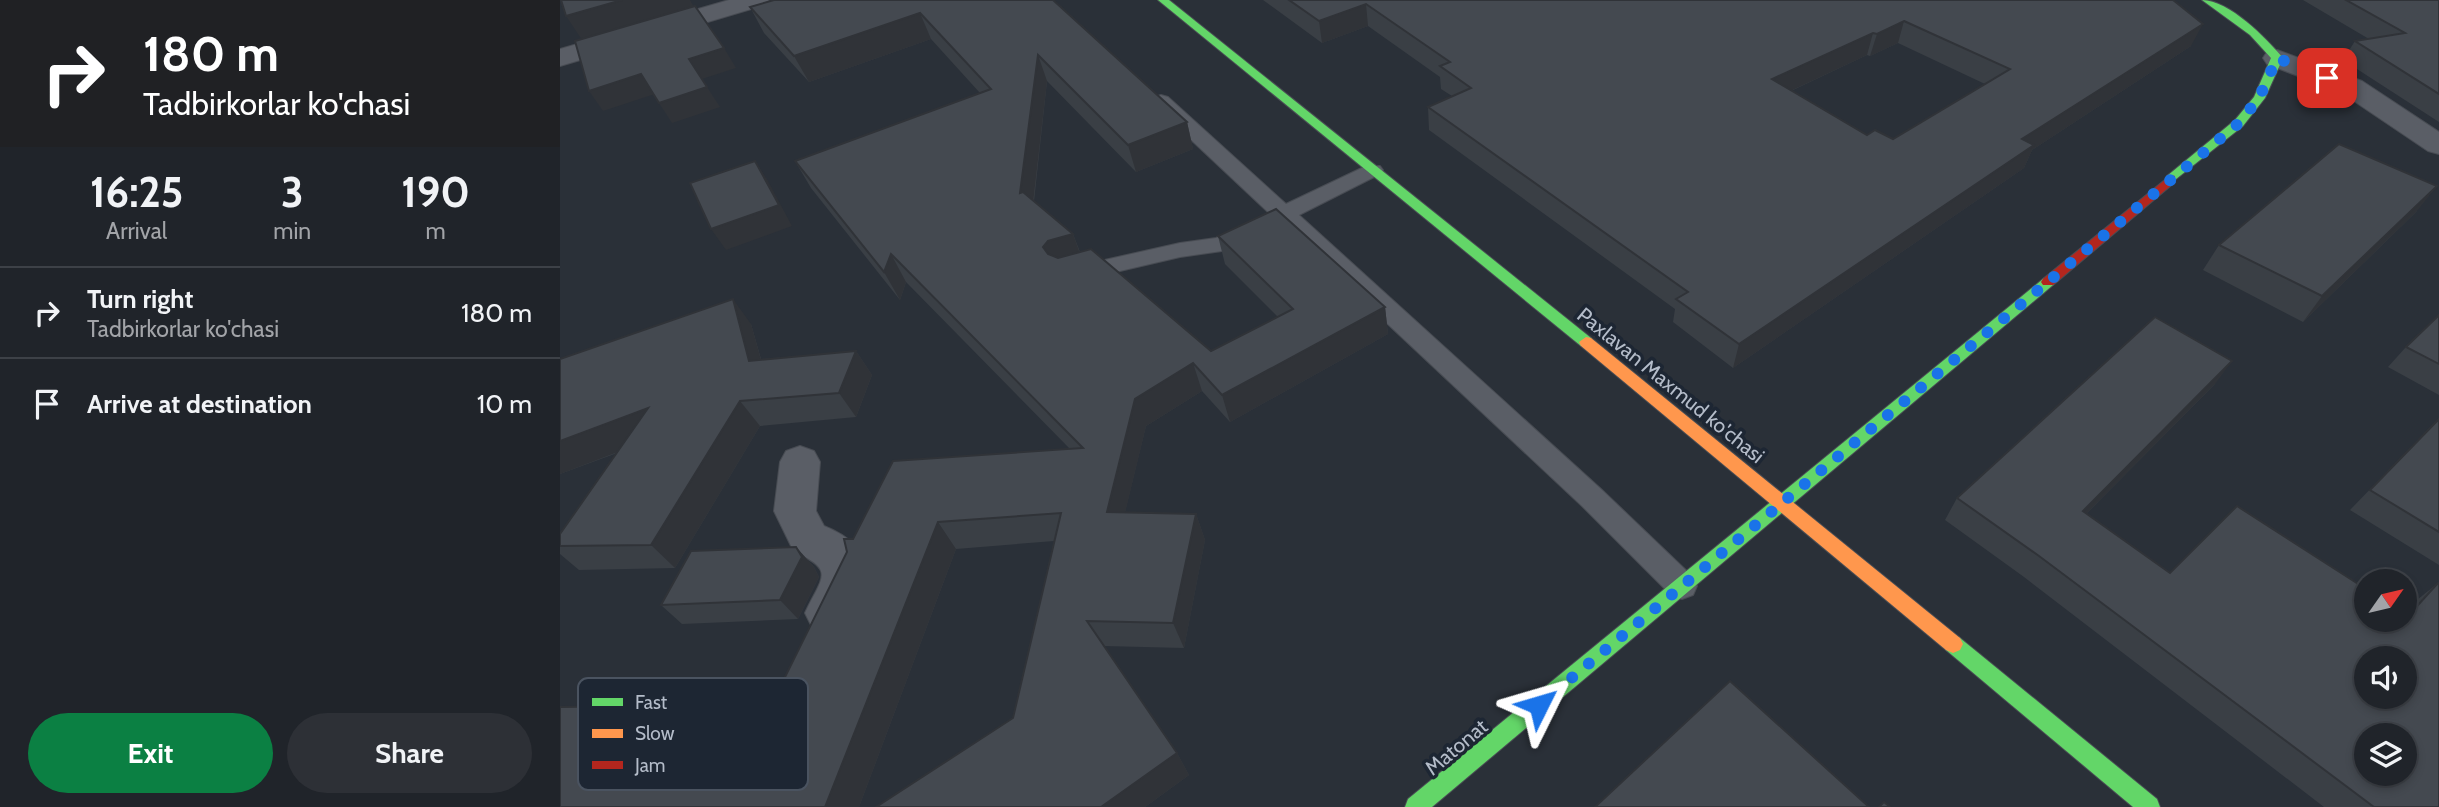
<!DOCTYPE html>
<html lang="en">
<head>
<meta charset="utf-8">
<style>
	body { margin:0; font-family:Cabin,sans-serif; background:#2d3036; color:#f1f3f6; height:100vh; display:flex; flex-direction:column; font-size:26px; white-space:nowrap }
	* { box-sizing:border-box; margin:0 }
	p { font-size:23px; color:#a2a4a8 }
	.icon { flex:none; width:38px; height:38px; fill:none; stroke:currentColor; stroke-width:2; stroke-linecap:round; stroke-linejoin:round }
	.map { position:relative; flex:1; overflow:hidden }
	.details { display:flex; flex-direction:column; background:#20242a; width:560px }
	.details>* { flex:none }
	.top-card { background:#202124; color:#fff; overflow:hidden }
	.needle { width:46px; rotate:56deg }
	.fabs { position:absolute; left:1794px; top:569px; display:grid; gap:14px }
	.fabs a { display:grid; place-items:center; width:63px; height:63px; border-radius:50%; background:#20242a; box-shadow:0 4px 10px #0003,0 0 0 2px #3d4147; font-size:35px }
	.pin { position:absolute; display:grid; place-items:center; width:60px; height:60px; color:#fff; margin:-30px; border-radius:14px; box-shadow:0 4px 10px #0006 }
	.me { position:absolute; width:77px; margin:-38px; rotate:50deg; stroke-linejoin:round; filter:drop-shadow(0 0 5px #0008) }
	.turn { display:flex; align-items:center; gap:24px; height:147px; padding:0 28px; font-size:32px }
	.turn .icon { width:91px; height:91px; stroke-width:2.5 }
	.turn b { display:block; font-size:49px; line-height:60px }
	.eta { display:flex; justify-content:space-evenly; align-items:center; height:119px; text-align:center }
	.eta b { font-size:42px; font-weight:700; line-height:49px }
	.action { display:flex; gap:14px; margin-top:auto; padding:14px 28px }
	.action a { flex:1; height:80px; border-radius:42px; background:#0b8043; color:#fff; font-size:28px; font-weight:700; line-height:80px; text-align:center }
	.action a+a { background:#2d3036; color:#f1f3f6 }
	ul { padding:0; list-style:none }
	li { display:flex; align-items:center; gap:21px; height:91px; padding:0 28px; border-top:2px solid #3d4147 }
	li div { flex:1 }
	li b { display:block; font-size:26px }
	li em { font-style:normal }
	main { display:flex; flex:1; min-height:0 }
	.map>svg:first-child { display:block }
</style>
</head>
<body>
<main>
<section class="details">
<div class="top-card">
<div class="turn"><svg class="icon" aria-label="right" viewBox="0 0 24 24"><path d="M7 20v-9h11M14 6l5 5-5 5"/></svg><div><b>180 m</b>Tadbirkorlar ko'chasi</div></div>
</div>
<div class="eta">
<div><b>16:25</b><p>Arrival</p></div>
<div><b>3</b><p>min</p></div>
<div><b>190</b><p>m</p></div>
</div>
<ul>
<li><svg class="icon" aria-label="right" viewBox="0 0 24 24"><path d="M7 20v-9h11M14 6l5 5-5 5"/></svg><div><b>Turn right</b><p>Tadbirkorlar ko'chasi</p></div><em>180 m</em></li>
<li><svg class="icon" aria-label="arrive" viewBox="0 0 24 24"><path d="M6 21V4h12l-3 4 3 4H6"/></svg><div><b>Arrive at destination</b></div><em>10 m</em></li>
</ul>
<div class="action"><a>Exit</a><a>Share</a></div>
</section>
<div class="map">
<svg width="1879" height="807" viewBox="0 0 1879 807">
	<rect width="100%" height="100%" fill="#2a3038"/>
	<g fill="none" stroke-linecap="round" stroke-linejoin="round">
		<!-- lane casing -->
		<g stroke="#484c53" stroke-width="2">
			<polygon id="lane" points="601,95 608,97 726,204 806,166 820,166 823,170 820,174 739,215 1042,490 1133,577 1137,586 1133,595 1122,599 1111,595 1022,506 721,224 669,250 620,257 517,281 509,278 505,273 509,268 620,243 656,238 709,213 594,105 591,101 594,97"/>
		</g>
		<!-- street casing -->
		<g stroke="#484c53" stroke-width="2">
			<g id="street">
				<polygon points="169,0 209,0 205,5 0,66 0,49"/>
				<polygon points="1717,50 1802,81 1879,132 1879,154 1868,151 1782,93 1707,64 1703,58 1707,52"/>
				<path d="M240,446l14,5 6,11 -4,49 8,15c59,24 41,56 20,101l-16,6 -16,-6 -7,-14c16,-35 32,-43 -11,-61l-20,-41 6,-49 6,-11z"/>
			</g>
		</g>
		<!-- fast casing -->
		<g stroke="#484c53" stroke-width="2">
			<g id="fast">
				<polygon points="598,0 609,0 1031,338 1033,342 1031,346 1021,346"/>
				<path d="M1642,0c27,0 64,38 81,58l-18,40 -22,28 -72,57 -4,-1v-6l68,-56 19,-23 17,-39 -21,-23z"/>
				<polygon points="1488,277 1495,282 1493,285 872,807 845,807 848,799 1483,279"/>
				<polygon points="1393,635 1400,638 1597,799 1600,807 1573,807 1386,650 1383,644 1386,638"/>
			</g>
		</g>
		<!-- slow casing -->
		<g stroke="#484c53" stroke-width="2">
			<polygon id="slow" points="1026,337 1031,338 1400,638 1403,644 1400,650 1393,653 1386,650 1021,346 1019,342"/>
		</g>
		<!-- jam casing -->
		<g stroke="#484c53" stroke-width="2">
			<polygon id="jam" points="1611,175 1615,176 1615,182 1493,285 1483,285 1481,282 1483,279"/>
		</g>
		<!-- lane -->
		<use href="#lane" fill="#5a5e66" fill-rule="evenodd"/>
		<!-- street -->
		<use href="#street" fill="#5a5e66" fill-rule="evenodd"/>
		<!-- fast -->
		<use href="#fast" fill="#63d668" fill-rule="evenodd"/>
		<!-- slow -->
		<use href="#slow" fill="#ff974d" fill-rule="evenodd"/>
		<!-- jam -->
		<use href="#jam" fill="#b3261e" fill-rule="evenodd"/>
	</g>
	<!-- wall -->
	<g fill="#3a3f45" fill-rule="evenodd">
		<polygon points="493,0 627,122 633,149 576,172 487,81 474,201 513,234 520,252 651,351 718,317 665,264 658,236 825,307 828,334 670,422 642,391 586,426 565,512 636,514 645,540 624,648 544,646 617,753 629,775 585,807 316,807 453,718 494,541 396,549 299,807 0,807 183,728 153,788 170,788 287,552 293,539 510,449 346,282 340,300 251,188 235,161 420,93 371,39 249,82 204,33 190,7"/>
		<path d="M703,0h910l18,46 -159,104 -8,18 -291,200 -60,-46 2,-13 -246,-179 -1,-23 24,-11 -11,-7 -1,-12 -72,-51 -46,17zM1338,43l87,41 -92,55 -26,-4 -76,-44 76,-36 3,1z"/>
		<polygon points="1743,0 1879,0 1879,122 1783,60 1795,41 1809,39"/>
		<polygon points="1857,211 1743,322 1643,270 1659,245"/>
		<polygon points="1879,315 1879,395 1828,367 1846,347"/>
		<polygon points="191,324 201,359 296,351 312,375 296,417 200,426 115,568 19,570 0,554 0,534 57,453 0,474 0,359"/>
		<polygon points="1655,384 1526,514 1610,573 1844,620 1844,612 1852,604 1878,583 1879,807 1764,807 1464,577 1385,520 1397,498"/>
		<polygon points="1879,418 1879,565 1790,510"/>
		<polygon points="236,547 254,567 259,577 238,619 122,624 101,605"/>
	</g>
	<!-- shaded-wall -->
	<g fill="#303338">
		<polygon points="62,0 130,0 134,7 22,40 6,16"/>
		<polygon points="806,4 808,26 762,43 759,21"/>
		<polygon points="360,13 371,39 249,82 234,56"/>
		<polygon points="1344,21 1338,43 1310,56 1317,34"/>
		<polygon points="1643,24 1631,46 1472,150 1464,168 1173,368 1179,344 1462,139"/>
		<polygon points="1313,33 1307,55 1207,102 1212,79"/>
		<polygon points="164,48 176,68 142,79 129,59"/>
		<polygon points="478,55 487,81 471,220 460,193"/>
		<polygon points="81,74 95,94 43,111 29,91"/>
		<polygon points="147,87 160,107 112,123 99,103"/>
		<polygon points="627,122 633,149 576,172 568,145"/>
		<polygon points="195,161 208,181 232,226 166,250 151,229"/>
		<polygon points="1877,186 1857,211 1743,322 1762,296"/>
		<polygon points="513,234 523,262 499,268 483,247 488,241"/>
		<polygon points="331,254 346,282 340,300 324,272"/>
		<polygon points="173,299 191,324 208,385 189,361"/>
		<polygon points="825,307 828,334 670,422 662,395"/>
		<polygon points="296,351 312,375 296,417 279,393"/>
		<polygon points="1672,361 1655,384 1507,533 1523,511"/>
		<polygon points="633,363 642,391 586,426 559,538 547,512 575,399"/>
		<polygon points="180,401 200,426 115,568 91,545"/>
		<polygon points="88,408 110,432 0,474 0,441"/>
		<polygon points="636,514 645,540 624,648 613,623"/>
		<polygon points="378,522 396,549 299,807 265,807"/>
		<polygon points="236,547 254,567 259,577 238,619 220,600"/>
		<polygon points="154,705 183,728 144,807 112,786"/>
		<polygon points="617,753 629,775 585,807 541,807"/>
	</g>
	<!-- building -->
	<g fill="#444950" stroke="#303338" stroke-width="2" fill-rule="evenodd">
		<polygon points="1,0 62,0 6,16"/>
		<polygon points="214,0 493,0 627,122 568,145 478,55 460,193 463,192 513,234 488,241 483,247 488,254 498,258 531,249 651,351 733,309 658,236 716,209 825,307 662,395 633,363 575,399 547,512 636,514 613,623 527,621 617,753 541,807 316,807 453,718 501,513 378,522 265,807 0,807 0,707 154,705 112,786 170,788 287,552 284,539 293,539 333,461 523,448 331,254 324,272 235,161 431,89 360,13 234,56 190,7"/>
		<path d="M729,0h884l30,24 -181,115 12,6 -295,199 -63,-45 12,-7 -260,-185 43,-19 -31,-22 10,-4 -84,-58 -47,17zM1344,21l106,48 -117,70 -18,-9 -8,5 -95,-56 101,-46 4,1z"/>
		<polygon points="1786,0 1879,0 1879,94 1795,41 1845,33"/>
		<polygon points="135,6 164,48 129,59 147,87 99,103 81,74 29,91 15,41"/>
		<polygon points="1779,144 1877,186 1762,296 1659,245"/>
		<polygon points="195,161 219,205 151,229 130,183"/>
		<polygon points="173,299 189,361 296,351 279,393 180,401 91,545 0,546 0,534 88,408 0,441 0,359"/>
		<polygon points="1879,315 1879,364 1846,347"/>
		<path d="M1595,317l77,44 -149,150 87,62 67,-67 129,83v31h38v-6l4,2 30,-33 1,1v223h-65l-335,-251 -82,-58zM1806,658h38v38h-38zM1806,735h38v39h-38z"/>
		<polygon points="1879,419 1879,532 1810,490"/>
		<polygon points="236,547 242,557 220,600 101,605 131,551"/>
		<polygon points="1170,681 1309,807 1035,807"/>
		<polygon points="1324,802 1330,807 1319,807"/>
	</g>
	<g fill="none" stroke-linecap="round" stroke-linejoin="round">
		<!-- route -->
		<polyline stroke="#1a73e8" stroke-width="12" stroke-dasharray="0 21.6" points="979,705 1679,123 1699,98 1717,58 1767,78"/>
	</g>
	<g text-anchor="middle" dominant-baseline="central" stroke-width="7" stroke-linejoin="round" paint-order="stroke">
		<!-- street labels -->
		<g font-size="21" fill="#b4bcc9" stroke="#1d2633">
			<text transform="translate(1111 385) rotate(39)">Paxlavan Maxmud ko'chasi</text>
			<text transform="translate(896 747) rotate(-40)">Matonat</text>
		</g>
	</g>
	<!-- legend -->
	<rect x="18" y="678" width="230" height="112" rx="10" fill="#1d2633" stroke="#4a5360" stroke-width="2"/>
	<rect x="32" y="698" width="31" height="8" fill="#63d668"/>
	<rect x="32" y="729" width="31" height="9" fill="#ff974d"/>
	<rect x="32" y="761" width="31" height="8" fill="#b3261e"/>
	<g font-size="19" fill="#b4bcc9">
		<text x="75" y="709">Fast</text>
		<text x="75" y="740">Slow</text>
		<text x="75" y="772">Jam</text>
	</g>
</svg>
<div class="fabs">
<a><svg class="needle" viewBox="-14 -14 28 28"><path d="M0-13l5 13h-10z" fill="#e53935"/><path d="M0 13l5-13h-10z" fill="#a2a4a8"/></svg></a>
<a><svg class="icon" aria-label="sound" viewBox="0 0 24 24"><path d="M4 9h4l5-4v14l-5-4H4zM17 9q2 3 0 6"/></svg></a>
<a><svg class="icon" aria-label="layers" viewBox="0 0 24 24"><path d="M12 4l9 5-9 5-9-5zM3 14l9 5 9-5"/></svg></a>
</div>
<div class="pin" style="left:1767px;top:78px;background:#d93025"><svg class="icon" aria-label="arrive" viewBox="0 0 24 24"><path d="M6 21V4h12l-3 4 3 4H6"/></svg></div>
<svg class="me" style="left:979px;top:705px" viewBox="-20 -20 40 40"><path d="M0-17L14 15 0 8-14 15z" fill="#1a73e8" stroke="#fff" stroke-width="4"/></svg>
</div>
</main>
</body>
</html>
